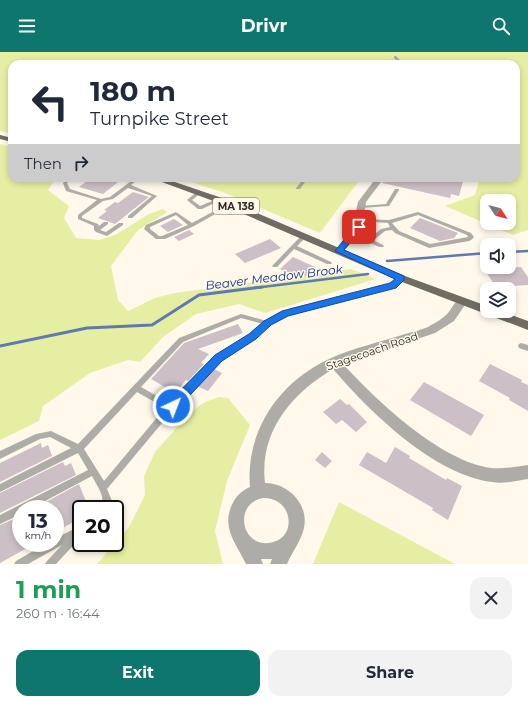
<!DOCTYPE html>
<html lang="en">
<head>
<meta charset="utf-8">
<style>
	body { margin:0; font-family:Montserrat,sans-serif; background:#f2f2f3; color:#1f2937; height:100vh; display:flex; flex-direction:column; font-size:15px; white-space:nowrap }
	* { box-sizing:border-box; margin:0 }
	p { font-size:13px; color:#747a83 }
	.icon { flex:none; width:22px; height:22px; fill:none; stroke:currentColor; stroke-width:2; stroke-linecap:round; stroke-linejoin:round }
	.map { position:relative; height:512px; overflow:hidden }
	.details { display:flex; flex-direction:column; background:#fff; flex:1 }
	.details>* { flex:none }
	.top-card { position:absolute; left:8px; top:8px; width:512px; height:122px; border-radius:12px; box-shadow:0 2px 6px #0003; background:#fff; color:#1f2937; overflow:hidden }
	.needle { width:26px; rotate:126deg }
	.controls { position:absolute; left:480px; top:142px; display:grid; gap:8px }
	.controls a { display:grid; place-items:center; width:36px; height:36px; border-radius:8px; background:#fff; box-shadow:0 2px 6px #0003; font-size:20px }
	.speed { position:absolute; left:12px; top:448px; display:flex; gap:8px; font-size:20px; font-weight:700; text-align:center }
	.speed>* { display:grid; place-content:center; width:52px; height:52px; border-radius:50%; background:#fff; box-shadow:0 2px 6px #0003; line-height:1 }
	.speed small { font-size:10px; font-weight:400 }
	.speed .limit { border:2px solid #111; border-radius:6px; background:#fff; color:#111 }
	.pin { position:absolute; display:grid; place-items:center; width:34px; height:34px; color:#fff; margin:-17px; border-radius:8px; box-shadow:0 2px 6px #0006 }
	.me { position:absolute; width:44px; margin:-22px; rotate:43deg; stroke-linejoin:round; filter:drop-shadow(0 0 3px #0008) }
	.turn { display:flex; align-items:center; gap:14px; height:84px; padding:0 16px; font-size:18px }
	.turn .icon { width:52px; height:52px; stroke-width:2.5 }
	.turn b { display:block; font-size:28px; line-height:34px }
	.then { display:flex; align-items:center; height:38px; padding:0 16px; background:#0003; gap:8px; font-size:15px }
	.round { display:grid; place-items:center; flex:none; width:42px; height:42px; border-radius:12px; background:#f2f2f3 }
	.overview { display:flex; align-items:center; justify-content:space-between; height:68px; padding:0 16px }
	h1 { font-size:24px; font-weight:700; line-height:30px; color:#1e9e55 }
	.action { display:flex; gap:8px; margin-top:auto; padding:8px 16px }
	.action a { flex:1; height:46px; border-radius:12px; background:#0f766e; color:#fff; font-size:16px; font-weight:700; line-height:46px; text-align:center }
	.action a+a { background:#f2f2f3; color:#1f2937 }
	header { display:flex; justify-content:space-between; align-items:center; height:52px; padding:0 16px; background:#0f766e; color:#fff; font-size:18px; font-weight:700 }
	.map>svg:first-child { display:block }
</style>
</head>
<body>
<header><svg class="icon" aria-label="menu" viewBox="0 0 24 24"><path d="M4 6h16M4 12h16M4 18h16"/></svg>Drivr<svg class="icon" aria-label="search" viewBox="0 0 24 24"><circle cx="10" cy="10" r="6"/><path d="M15 15l6 6"/></svg></header>
<div class="map">
<svg width="528" height="512" viewBox="0 0 528 512">
	<rect width="100%" height="100%" fill="#fff8eb"/>
	<!-- green -->
	<g fill="#e6eea4" fill-rule="evenodd">
		<path d="M0,0h528v178l-15,5 -68,-29 30,-11 5,-17h36v-23l3,-2 -3,-4v-85h-504v70l-12,-3zM487,149h22v22h-22z"/>
		<polygon points="0,92 12,95 12,126 56,126 48,138 69,154 64,166 76,186 100,188 117,182 149,162 163,157 167,160 138,178 111,214 118,248 128,259 155,246 175,241 351,217 376,227 265,261 239,252 196,262 163,285 140,310 128,308 90,321 43,354 39,369 0,388"/>
		<polygon points="179,126 361,126 320,181 225,141"/>
		<polygon points="219,345 228,346 250,373 227,429 215,479 223,512 97,512 129,475 145,443 144,424 155,400 191,360 205,350"/>
		<polygon points="339,450 455,512 313,512"/>
	</g>
	<g fill="none" stroke-linecap="round" stroke-linejoin="round">
		<!-- stream-far1 -->
		<g stroke="#607aae" stroke-width="2.5">
			<polyline points="509,200 528,199"/>
			<polyline points="387,209 487,201"/>
			<polyline points="254,236 368,222"/>
		</g>
		<!-- stream -->
		<polyline stroke="#607aae" stroke-width="3" points="0,294 87,276 152,273 199,243 262,235"/>
	</g>
	<!-- building -->
	<g fill="#cdbfc6">
		<polygon points="91,126 123,126 103,142 79,135"/>
		<polygon points="385,126 421,126 437,129 438,126 464,126 459,144 451,142 450,146 382,131"/>
		<polygon points="133,140 149,145 115,172 98,166 107,159 104,158 115,150 118,151"/>
		<polygon points="420,166 458,181 454,186 440,189 410,176"/>
		<polygon points="174,167 183,173 168,180 160,174"/>
		<polygon points="189,178 194,182 179,189 174,185"/>
		<polygon points="270,187 281,196 245,211 235,202"/>
		<polygon points="293,205 315,215 306,224 303,223 300,226 280,217"/>
		<polygon points="521,215 528,225 528,233 496,235 484,217"/>
		<polygon points="238,272 243,281 198,297 209,302 201,311 204,312 188,329 186,328 172,345 161,339 165,335 151,327 184,291"/>
		<polygon points="490,312 522,328 521,330 528,333 528,359 509,348 510,346 479,329"/>
		<polygon points="214,317 222,321 208,339 197,334"/>
		<polygon points="424,330 484,363 471,384 410,348"/>
		<polygon points="340,347 347,353 349,352 367,370 356,380 342,368 336,372 323,360"/>
		<polygon points="41,391 42,396 48,393 52,404 0,430 0,411"/>
		<polygon points="395,395 410,404 409,406 446,428 447,426 462,434 448,468 432,458 433,456 359,413 367,400 386,411"/>
		<polygon points="322,400 332,409 325,416 315,408"/>
		<polygon points="63,410 65,414 71,411 76,423 0,461 0,441"/>
		<polygon points="79,432 89,457 81,457 81,466 55,480 55,457 33,457"/>
		<polygon points="21,464 21,491 36,491 0,511 0,473"/>
	</g>
	<g fill="none" stroke-linecap="round" stroke-linejoin="round">
		<!-- service -->
		<g fill="#aeaca6" fill-rule="evenodd">
			<polygon points="394,4 396,4 404,12 400,12 394,6"/>
			<polygon points="69,126 74,126 67,131 70,137 101,147 110,145 135,126 140,126 131,133 157,144 132,166 128,166 128,164 152,144 128,136 113,147 103,149 82,164 82,166 98,172 99,174 104,170 108,170 108,172 100,178 106,180 119,171 123,171 123,173 107,184 96,180 94,178 94,174 78,167 78,163 97,148 66,139 63,131"/>
			<polygon points="304,126 308,126 300,137 296,137 296,136"/>
			<polygon points="395,137 399,137 399,138 389,154 361,156 359,155 361,154 386,152"/>
			<polygon points="198,139 200,139 202,140 192,148 200,154 217,147 219,147 221,148 202,157 198,157 187,148"/>
			<path d="M229,151h2l2,1 -39,22 -29,13h-9l-12,-10 2,-4 30,-13 16,11zM176,163l12,10 -26,11h-3l-9,-7v-2z"/>
			<path d="M418,160l53,21 3,4 -3,3 -2,1 -40,7 -34,-15 -3,-3 -7,1 -10,8v2l8,4 1,1 -1,1h-4l-8,-4 -2,-4 12,-10 9,-2 -2,-4 -28,-2 -2,-1 2,-1 29,1zM418,163l49,20 1,2 -38,7 -31,-13 -7,-8z"/>
			<polygon points="304,182 307,184 297,194 331,210 332,211 331,212 327,212 294,197 277,215 273,215 272,214 273,213 302,183"/>
			<path d="M401,224l3,2 -9,8 -100,26 -25,13 -12,11 -35,23 -22,20 -26,29 -1,2 -2,1 -65,78 5,12 -2,8h-8c3,-14 -4,-21 -10,-33l-62,33h-9v5l-21,10v-9l88,-45 -10,-17 -78,39v-8l71,-36 -21,-11 -10,2 -40,20v-8l36,-17 15,-3 27,13 101,-106 62,-24 26,7 24,-13 100,-24zM241,266l22,6c-13,13 -31,20 -46,31 -17,14 -33,32 -48,48l-28,-16 42,-45zM137,340l28,16 -61,73 -20,-32z"/>
			<polygon points="521,291 528,293 528,299 519,296 518,294 519,292"/>
			<polygon points="81,473 81,485 56,512 45,512 47,509 62,493 28,512 14,512 16,509 47,491 55,491 55,487"/>
		</g>
		<!-- minor -->
		<g fill="#aeaca6" fill-rule="evenodd">
			<polygon points="376,126 384,126 366,150 362,178 342,201 336,201 334,199 336,197 352,177 358,150"/>
			<path d="M462,246l5,4 -13,19 -19,12 -92,31c34,37 97,97 148,104 12,1 25,-1 37,-3v14c-12,2 -24,5 -36,3 -58,-7 -123,-71 -159,-113 -42,25 -74,63 -68,114 23,0 44,21 39,45 -3,13 -12,24 -17,36h-17l2,-5h-11l2,5h-17c-9,-19 -24,-35 -15,-57 4,-10 10,-16 19,-20 -5,-55 29,-105 79,-128 24,-11 51,-17 76,-25 7,-2 16,-4 23,-7 5,-3 13,-7 18,-12 6,-5 8,-15 16,-17zM263,446c31,-1 35,42 6,45 -29,3 -35,-40 -6,-45z"/>
		</g>
		<!-- primary -->
		<g fill="#716c63" fill-rule="evenodd">
			<polygon points="0,83 12,86 12,90 0,87"/>
			<polygon points="151,126 163,126 222,146 405,224 487,254 487,259 500,259 528,269 528,278 397,228 216,150"/>
		</g>
	</g>
	<!-- route -->
	<polygon fill="#1a73e8" stroke="#114b97" points="356,173 363,175 344,198 404,224 404,228 396,236 288,264 271,273 256,287 222,309 177,357 169,357 168,354 169,350 215,303 249,282 264,269 282,259 390,231 395,227 335,199"/>
	<g text-anchor="middle" dominant-baseline="central" stroke-width="3" stroke-linejoin="round" paint-order="stroke">
		<!-- shield labels -->
		<rect fill="#fff8eb" stroke="#6e6a62" stroke-width="1" x="213" y="146" width="46" height="16" rx="3"/>
		<g font-size="10" font-weight="bold" fill="#302d28">
			<text x="236" y="154">MA 138</text>
		</g>
		<!-- street labels -->
		<g font-size="11" fill="#302d28" stroke="#fff8eb">
			<text transform="translate(372 299) rotate(-19)">Stagecoach Road</text>
		</g>
		<!-- water labels -->
		<g font-size="12" font-style="italic" fill="#093087" stroke="#fff8eb">
			<text transform="translate(274 225) rotate(-7)">Beaver Meadow Brook</text>
		</g>
	</g>
</svg>
<div class="controls">
<a><svg class="needle" viewBox="-14 -14 28 28"><path d="M0-13l5 13h-10z" fill="#e53935"/><path d="M0 13l5-13h-10z" fill="#747a83"/></svg></a>
<a><svg class="icon" aria-label="sound" viewBox="0 0 24 24"><path d="M4 9h4l5-4v14l-5-4H4zM17 9q2 3 0 6"/></svg></a>
<a><svg class="icon" aria-label="layers" viewBox="0 0 24 24"><path d="M12 4l9 5-9 5-9-5zM3 14l9 5 9-5"/></svg></a>
</div>
<div class="speed"><div>13<small>km/h</small></div><div class="limit">20</div></div>
<div class="pin" style="left:359px;top:175px;background:#d93025"><svg class="icon" aria-label="arrive" viewBox="0 0 24 24"><path d="M6 21V4h12l-3 4 3 4H6"/></svg></div>
<svg class="me" style="left:173px;top:354px" viewBox="-20 -20 40 40"><circle r="17" fill="#1a73e8" stroke="#fff" stroke-width="3"/><path d="M0-11L8 9 0 5-8 9z" fill="#fff"/></svg>
<div class="top-card">
<div class="turn"><svg class="icon" aria-label="left" viewBox="0 0 24 24"><path d="M17 20v-9H6M10 6l-5 5 5 5"/></svg><div><b>180 m</b>Turnpike Street</div></div>
<div class="then">Then<svg class="icon" aria-label="right" viewBox="0 0 24 24"><path d="M7 20v-9h11M14 6l5 5-5 5"/></svg></div>
</div>
</div>
<section class="details">
<div class="overview"><div><h1>1 min</h1><p>260 m · 16:44</p></div><a class="round"><svg class="icon" aria-label="close" viewBox="0 0 24 24"><path d="M6 6l12 12M18 6L6 18"/></svg></a></div>
<div class="action"><a>Exit</a><a>Share</a></div>
</section>
</body>
</html>
